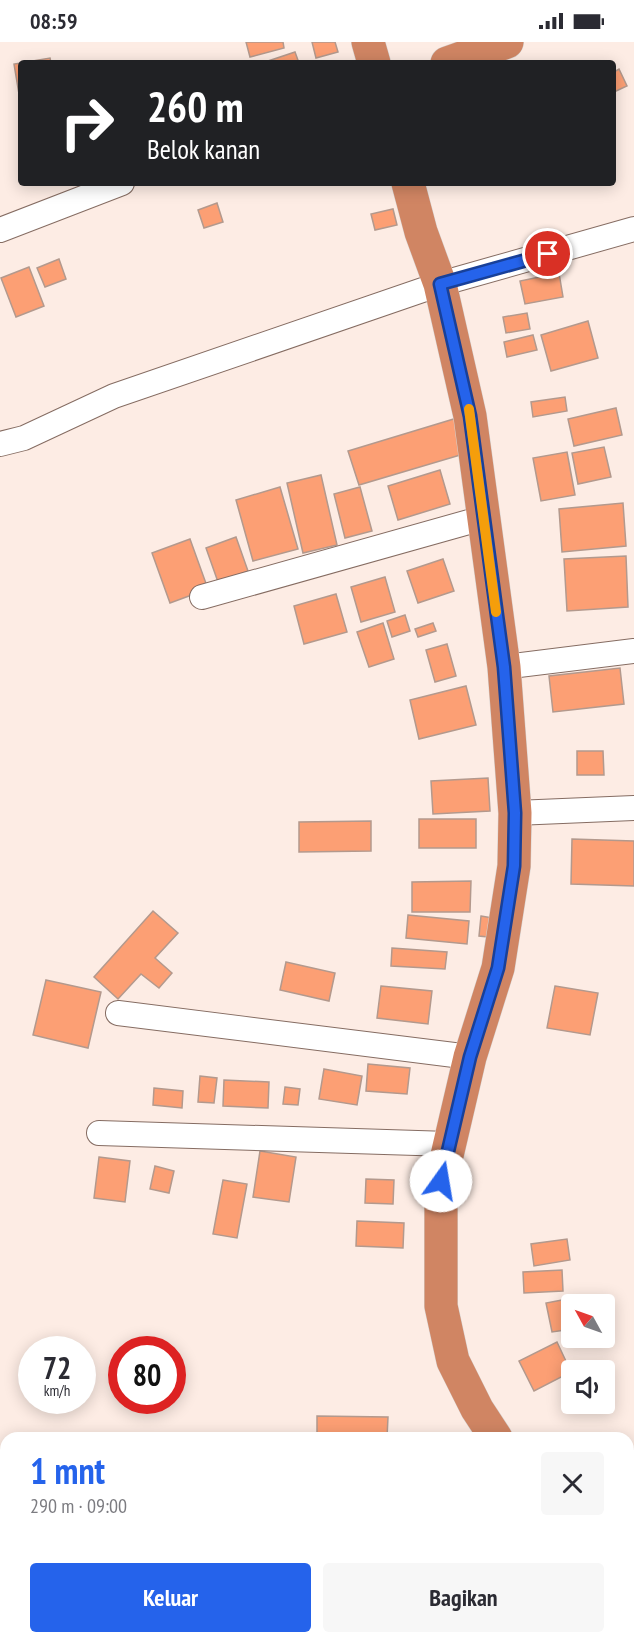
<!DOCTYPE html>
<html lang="id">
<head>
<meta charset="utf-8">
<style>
	body { margin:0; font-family:"PT Sans Narrow",sans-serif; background:#f7f7f7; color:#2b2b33; height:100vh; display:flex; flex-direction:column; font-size:22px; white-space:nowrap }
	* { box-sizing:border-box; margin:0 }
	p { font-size:20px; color:#7c7c81 }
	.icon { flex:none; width:33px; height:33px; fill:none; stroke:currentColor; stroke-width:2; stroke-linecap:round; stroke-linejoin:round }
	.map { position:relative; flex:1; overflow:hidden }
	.panel { position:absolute; left:0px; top:1390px; width:634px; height:212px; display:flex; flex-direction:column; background:#fff; border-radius:18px 18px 0 0; box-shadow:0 3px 15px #0003 }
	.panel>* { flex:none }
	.banner { position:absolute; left:18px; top:18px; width:598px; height:126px; border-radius:6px; box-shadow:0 3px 15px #0003; background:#202124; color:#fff; overflow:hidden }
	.needle { width:39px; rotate:310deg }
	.fabs { position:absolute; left:561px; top:1252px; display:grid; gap:12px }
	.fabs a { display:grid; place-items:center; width:54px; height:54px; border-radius:6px; background:#fff; box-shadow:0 3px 15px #0003; font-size:30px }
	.speed { position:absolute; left:18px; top:1294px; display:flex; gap:12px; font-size:30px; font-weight:700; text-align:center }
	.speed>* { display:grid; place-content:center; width:78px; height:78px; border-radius:50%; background:#fff; box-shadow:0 3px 15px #0003; line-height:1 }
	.speed small { font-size:15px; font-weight:400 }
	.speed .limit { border:9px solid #d22; background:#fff; color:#111 }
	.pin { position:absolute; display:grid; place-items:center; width:51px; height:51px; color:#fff; margin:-26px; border:3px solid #fff; border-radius:50%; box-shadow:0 2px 6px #0007 }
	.me { position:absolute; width:66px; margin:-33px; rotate:13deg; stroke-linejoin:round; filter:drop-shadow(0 0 4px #0008) }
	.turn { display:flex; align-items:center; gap:21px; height:126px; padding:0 30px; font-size:27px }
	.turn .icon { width:78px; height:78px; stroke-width:2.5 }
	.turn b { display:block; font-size:42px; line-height:51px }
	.round { display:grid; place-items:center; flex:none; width:63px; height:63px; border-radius:6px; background:#f7f7f7 }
	.overview { display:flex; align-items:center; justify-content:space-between; height:102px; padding:0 30px }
	h1 { font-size:36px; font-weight:800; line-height:45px; color:#2563eb }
	.action { display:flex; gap:12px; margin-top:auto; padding:12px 30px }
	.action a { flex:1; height:69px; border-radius:6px; background:#2563eb; color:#fff; font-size:24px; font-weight:800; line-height:69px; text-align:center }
	.action a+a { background:#f7f7f7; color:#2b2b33 }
	.status { display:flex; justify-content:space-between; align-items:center; height:42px; padding:0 30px; background:#fff; direction:ltr }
	.status svg { height:16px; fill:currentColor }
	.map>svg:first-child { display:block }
</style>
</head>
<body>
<div class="status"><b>08:59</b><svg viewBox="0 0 49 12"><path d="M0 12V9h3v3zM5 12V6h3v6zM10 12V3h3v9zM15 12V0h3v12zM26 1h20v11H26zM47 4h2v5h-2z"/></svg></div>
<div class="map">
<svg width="634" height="1601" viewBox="0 0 634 1601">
	<rect width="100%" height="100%" fill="#fdece4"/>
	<!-- building -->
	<g fill="#fc9f74" stroke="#b3998d" stroke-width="1.5">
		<polygon points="246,0 283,0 284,6 250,15"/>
		<polygon points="312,0 335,0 338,10 316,16"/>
		<polygon points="295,10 299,21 262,21"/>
		<polygon points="50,16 51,21 21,21 21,64 14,22"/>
		<polygon points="619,27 627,44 614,50 614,30"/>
		<polygon points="217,161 223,180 204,186 198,168"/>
		<polygon points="393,167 397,183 375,188 371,172"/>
		<polygon points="59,217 66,237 45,245 37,226"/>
		<polygon points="29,225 44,264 16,275 1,236"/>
		<polygon points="559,231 563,255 525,262 520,239"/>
		<polygon points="527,271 530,287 506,291 503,275"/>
		<polygon points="588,279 598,316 551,329 541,293"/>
		<polygon points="533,293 537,308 507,315 504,300"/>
		<polygon points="565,355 567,369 533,375 531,360"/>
		<polygon points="616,366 622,393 574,404 568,377"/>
		<polygon points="457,376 467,411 359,443 348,409"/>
		<polygon points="604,405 611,435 578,442 572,411"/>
		<polygon points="567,410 575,453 541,459 533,416"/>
		<polygon points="440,428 450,462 398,478 388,444"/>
		<polygon points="321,433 337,503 303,511 287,441"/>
		<polygon points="280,445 298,507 253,519 236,458"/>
		<polygon points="360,445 372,489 345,496 334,452"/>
		<polygon points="623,461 626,504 562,510 559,467"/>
		<polygon points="236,495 248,529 218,540 206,506"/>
		<polygon points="190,497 208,547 170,561 152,511"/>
		<polygon points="626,514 628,565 567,569 564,517"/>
		<polygon points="443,517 454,549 418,561 407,529"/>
		<polygon points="385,535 395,570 361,580 351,545"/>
		<polygon points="336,552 347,590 304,602 294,564"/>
		<polygon points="405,573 410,589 392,595 387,579"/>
		<polygon points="383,581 394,617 369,625 357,590"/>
		<polygon points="433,581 436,589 418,595 415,587"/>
		<polygon points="447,602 456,634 435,640 426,608"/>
		<polygon points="620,626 624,662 553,670 549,634"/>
		<polygon points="466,644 476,683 419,697 410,658"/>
		<polygon points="577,709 603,709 604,733 577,733"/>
		<polygon points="488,736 490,769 433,772 431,739"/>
		<rect x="419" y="777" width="57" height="29"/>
		<polygon points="371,779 371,809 299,810 299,780"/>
		<polygon points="572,797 634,799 634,844 571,842"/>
		<polygon points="471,839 470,870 412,870 412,840"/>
		<polygon points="153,869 178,891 155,916 172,931 159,946 141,932 118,957 94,935"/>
		<polygon points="408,873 469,879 467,902 406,896"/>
		<polygon points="481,874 499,877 497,896 479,894"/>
		<polygon points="392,906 447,910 445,927 391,924"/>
		<polygon points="286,920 335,931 329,959 280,948"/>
		<polygon points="46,938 101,950 88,1006 33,993"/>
		<polygon points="381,944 432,949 428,982 377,976"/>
		<polygon points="555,944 598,951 590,993 547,986"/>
		<polygon points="368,1022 410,1026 407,1052 366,1049"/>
		<polygon points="324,1027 362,1034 357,1063 319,1057"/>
		<polygon points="200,1034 217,1036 214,1061 198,1060"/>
		<polygon points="224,1038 269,1040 268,1066 223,1064"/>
		<polygon points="285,1045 300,1047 298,1063 283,1062"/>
		<polygon points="154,1046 183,1049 182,1066 153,1063"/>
		<polygon points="260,1109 296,1115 289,1160 253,1155"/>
		<polygon points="99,1115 130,1119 125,1160 94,1156"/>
		<polygon points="155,1124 174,1129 169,1151 150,1147"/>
		<polygon points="366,1137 394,1138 393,1162 365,1161"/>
		<polygon points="223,1138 247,1142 237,1196 213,1192"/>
		<polygon points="357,1179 404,1181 403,1206 356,1204"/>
		<polygon points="567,1197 570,1218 534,1224 531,1202"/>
		<polygon points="562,1228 563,1249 524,1251 523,1230"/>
		<polygon points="578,1255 579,1263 572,1263 572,1287 552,1290 546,1261"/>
		<polygon points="557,1300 571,1330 534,1349 519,1319"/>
		<polygon points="317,1374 388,1375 387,1396 317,1396"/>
		<polygon points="634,1408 634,1443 628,1436 628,1413"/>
		<polygon points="526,1596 566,1596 559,1601 530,1601"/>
	</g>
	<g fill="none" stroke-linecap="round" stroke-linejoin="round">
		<!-- minor casing -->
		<g stroke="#856c62" stroke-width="26">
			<g id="minor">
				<polyline points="0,188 122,141"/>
				<polyline points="0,402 24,396 114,354 440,242 634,187"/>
				<polyline points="202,555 483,476"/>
				<polyline points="504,625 634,609"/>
				<polyline points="515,771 634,766"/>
				<polyline points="118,971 470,1015"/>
				<polyline points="99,1091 449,1102"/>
			</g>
		</g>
		<!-- highway casing -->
		<g stroke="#d4d2d1" stroke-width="34">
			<g id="highway">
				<polyline points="368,0 374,21"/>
				<polyline points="447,21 507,0"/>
				<polyline points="408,141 421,190 440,242 470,374 504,625 515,771 514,824 498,926 470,1015 441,1139 441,1264 453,1319 477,1367 496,1396"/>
				<polyline points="628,1560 634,1567"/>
			</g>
		</g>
		<!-- minor -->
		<use href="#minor" stroke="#fff" stroke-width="24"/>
		<!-- highway -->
		<use href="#highway" stroke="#d08563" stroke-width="33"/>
	</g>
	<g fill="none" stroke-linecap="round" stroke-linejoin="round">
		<!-- route casing -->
		<g stroke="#184099" stroke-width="15">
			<polyline id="route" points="441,1139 470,1015 498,926 514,824 515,771 504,625 470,374 440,242 548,212"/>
		</g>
		<!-- route -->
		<use href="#route" stroke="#2563eb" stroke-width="10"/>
		<!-- slow -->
		<polyline stroke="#f59e0b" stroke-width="10" points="469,367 496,570"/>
	</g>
</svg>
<div class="fabs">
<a><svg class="needle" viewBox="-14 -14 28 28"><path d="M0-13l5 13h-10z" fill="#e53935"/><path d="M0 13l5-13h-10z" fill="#7c7c81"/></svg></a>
<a><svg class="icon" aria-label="sound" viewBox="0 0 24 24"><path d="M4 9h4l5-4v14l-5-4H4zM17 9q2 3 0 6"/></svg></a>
</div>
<div class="speed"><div>72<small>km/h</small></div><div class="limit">80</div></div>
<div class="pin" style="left:548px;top:212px;background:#d93025"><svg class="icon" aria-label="arrive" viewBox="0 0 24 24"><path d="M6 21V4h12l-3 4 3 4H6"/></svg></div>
<svg class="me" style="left:441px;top:1139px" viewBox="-20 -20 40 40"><circle r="19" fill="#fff"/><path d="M0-13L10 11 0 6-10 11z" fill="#2563eb"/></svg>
<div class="banner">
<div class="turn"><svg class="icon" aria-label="right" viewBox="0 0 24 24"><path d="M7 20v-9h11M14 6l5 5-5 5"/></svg><div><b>260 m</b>Belok kanan</div></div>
</div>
<section class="panel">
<div class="overview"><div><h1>1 mnt</h1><p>290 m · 09:00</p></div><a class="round"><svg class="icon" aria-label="close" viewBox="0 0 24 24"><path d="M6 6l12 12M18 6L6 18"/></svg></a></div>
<div class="action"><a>Keluar</a><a>Bagikan</a></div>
</section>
</div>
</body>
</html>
